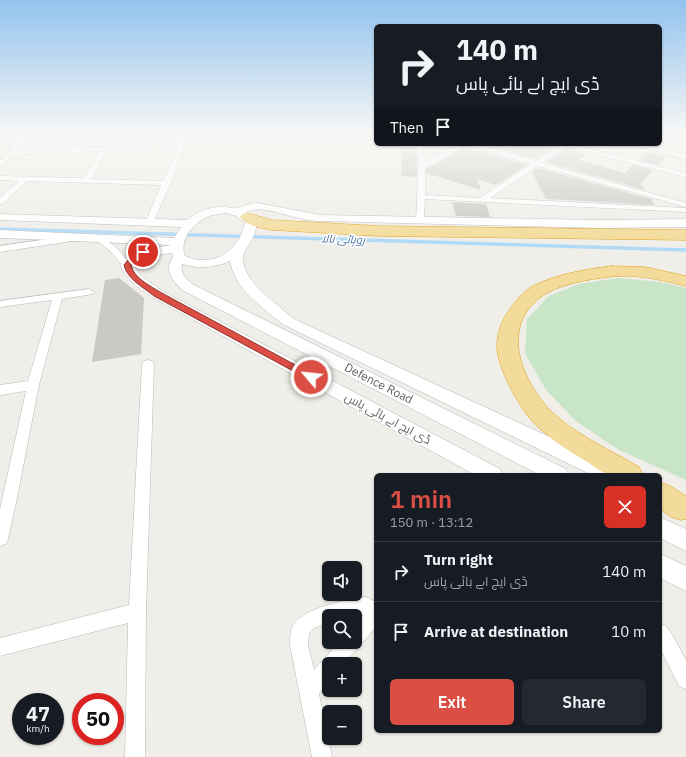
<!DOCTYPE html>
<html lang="en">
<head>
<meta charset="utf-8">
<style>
	body { margin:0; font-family:"IBM Plex Sans",Cairo,sans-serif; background:#242831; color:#f1f3f6; height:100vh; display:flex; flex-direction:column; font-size:15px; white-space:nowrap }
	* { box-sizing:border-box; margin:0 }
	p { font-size:13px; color:#9ea1a6 }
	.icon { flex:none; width:22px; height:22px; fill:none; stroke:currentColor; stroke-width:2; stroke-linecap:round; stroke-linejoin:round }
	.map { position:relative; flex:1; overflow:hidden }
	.drawer { position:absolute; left:374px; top:473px; width:288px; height:260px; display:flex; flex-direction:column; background:#171b24; border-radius:6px; box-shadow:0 1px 3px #0004 }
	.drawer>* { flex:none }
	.hud { position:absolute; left:374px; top:24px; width:288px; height:122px; border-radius:6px; box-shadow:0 1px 3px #0004; background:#171b24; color:#f1f3f6; overflow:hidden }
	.controls { position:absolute; left:322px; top:561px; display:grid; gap:8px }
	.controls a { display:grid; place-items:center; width:40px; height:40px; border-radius:6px; background:#171b24; box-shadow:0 1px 3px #0004; font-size:20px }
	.speed { position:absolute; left:12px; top:693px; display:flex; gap:8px; font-size:20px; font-weight:700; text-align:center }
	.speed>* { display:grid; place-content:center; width:52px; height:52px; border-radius:50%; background:#171b24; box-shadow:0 1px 3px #0004; line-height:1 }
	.speed small { font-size:10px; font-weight:400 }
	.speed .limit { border:6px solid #d22; background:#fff; color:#111 }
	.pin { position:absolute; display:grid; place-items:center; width:34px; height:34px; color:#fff; margin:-17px; border:2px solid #fff; border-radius:50%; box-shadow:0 1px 4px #0007 }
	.me { position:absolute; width:44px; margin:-22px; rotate:298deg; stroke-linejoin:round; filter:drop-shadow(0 0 3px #0008) }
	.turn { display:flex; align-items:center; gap:14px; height:84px; padding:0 16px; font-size:18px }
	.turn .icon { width:52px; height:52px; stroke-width:2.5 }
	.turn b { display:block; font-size:28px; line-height:34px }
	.then { display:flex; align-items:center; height:38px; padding:0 16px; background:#0003; gap:8px; font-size:15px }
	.round { display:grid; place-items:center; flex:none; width:42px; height:42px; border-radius:6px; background:#242831 }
	.headline { display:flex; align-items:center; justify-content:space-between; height:68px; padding:0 16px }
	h1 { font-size:24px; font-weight:600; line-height:30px; color:#da4e44 }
	.cta { display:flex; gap:8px; margin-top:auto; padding:8px 16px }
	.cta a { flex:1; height:46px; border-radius:6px; background:#da4e44; color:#fff; font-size:16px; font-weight:600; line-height:46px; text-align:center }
	.cta a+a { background:#242831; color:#f1f3f6 }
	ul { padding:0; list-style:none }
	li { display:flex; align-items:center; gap:12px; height:60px; padding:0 16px; border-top:1px solid #363941 }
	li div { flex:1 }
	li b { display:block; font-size:15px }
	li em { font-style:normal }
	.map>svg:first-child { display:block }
</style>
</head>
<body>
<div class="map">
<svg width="686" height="757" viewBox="0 0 686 757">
	<rect width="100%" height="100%" fill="#f0eee8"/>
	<!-- green -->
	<polygon fill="#c8e5c7" points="618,278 659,282 686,288 686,480 619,450 576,421 546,390 525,353 527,319 549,296 579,284"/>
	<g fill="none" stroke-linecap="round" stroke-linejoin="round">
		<!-- stream -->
		<polyline stroke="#b1daf7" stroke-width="3.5" points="0,229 686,250"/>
	</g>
	<!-- building -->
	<g fill="#cbc9c4">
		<polygon points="492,144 559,144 536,159 488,146"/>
		<polygon points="400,147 414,147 417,158 417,177 401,176 402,159"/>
		<polygon points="464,148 478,152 481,151 527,165 496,185 477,179 481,190 426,173 426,169"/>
		<polygon points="566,149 587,154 579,160 625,173 633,165 653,170 640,184 645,190 546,162"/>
		<polygon points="646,152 666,157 658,165 638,160"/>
		<polygon points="538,168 651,199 655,205 546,199 532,172"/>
		<polygon points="452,202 486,204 490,217 456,216"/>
		<polygon points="119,278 144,298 141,354 92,362 105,280"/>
	</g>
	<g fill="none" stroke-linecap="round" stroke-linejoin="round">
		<!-- street casing -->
		<g stroke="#b5b8bb" stroke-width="1">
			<g id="street">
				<path d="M22,136h6l-12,15 163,-8 2,-7h6l-16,47 -18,40 -4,2 -4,-2 16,-38 -134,-4 -24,23h-3v-6l19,-17 -19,-1v-4l83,2 18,-27 -89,4 -10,11 -2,1v-6zM178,147l-15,34 -72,-2 16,-29z"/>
				<path d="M415,144h6l4,18 33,-18h17l61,17 26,-17h7l117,29v4l-120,-30 -24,16 144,40v4l-148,-41 -48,32 196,10v4l-261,-13 -1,21 -1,2h-6l-1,-2 3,-62zM466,145l65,19 -51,34 -55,-3v-27z"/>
				<polygon points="629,144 640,144 686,155 686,159"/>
				<polygon points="76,235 80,238 79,240 0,252 0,246"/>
				<polygon points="99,235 116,247 130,263 132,265 130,267 124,267 110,251 96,240 95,238"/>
				<polygon points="89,289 94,292 93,294 62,299 39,385 16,503 8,539 6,544 0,546 0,509 26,391 0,395 0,385 28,381 52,300 0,307 0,301"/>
				<polygon points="148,360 152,361 154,364 146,612 145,757 125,757 128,623 0,656 0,638 129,605 142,364 144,361"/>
				<path d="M366,597l10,5v25l-15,17 -2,2 -15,18h-15v17l-10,13 13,63h-20l-22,-112c0,-7 0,-16 4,-21 10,-16 54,-25 72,-27zM363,615l-8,9v18h-16l-25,28 -6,-25 1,-11 5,-6 15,-5v-7z"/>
				<polygon points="660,623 666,626 671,633 686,660 686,689 679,686 660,648"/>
			</g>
		</g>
		<!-- secondary casing -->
		<g stroke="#b4b7bb" stroke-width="1">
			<g id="secondary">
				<path d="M257,203l64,12 278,5 87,-1v8l-87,1 -278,-7c-7,0 -15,-1 -22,-3 -16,-3 -37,-13 -53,-6l11,11c-1,7 -3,14 -7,20 -1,3 -4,5 -5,8 -11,25 33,54 49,68l325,150 3,6h-30l-308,-150c-21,-17 -49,-35 -54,-64 -15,7 -32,8 -48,3 -2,10 4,15 12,21l372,184 3,6h-29l-356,-184c-11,-9 -21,-21 -11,-33l-1,-5 -25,3 -13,9 6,10 22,16 338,178 3,6h-28l-323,-178c-13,-9 -25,-17 -32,-32l7,-8 11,-6 33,-6 -171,-7v-8l174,8 7,-11 -181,-7v-6l187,6c11,-9 25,-14 39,-13 3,0 7,2 9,1 8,-1 14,-5 22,-5zM226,213l10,3 9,7c-6,29 -32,45 -60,33 -7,-18 12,-37 28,-41 4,-1 9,-1 13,-2z"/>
				<polygon points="660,517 686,529 686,551 660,538"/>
				<polygon points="660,554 686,566 686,591 660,578"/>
			</g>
		</g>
		<!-- highway casing -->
		<g stroke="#e29f16" stroke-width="1">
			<g id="highway">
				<path d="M247,213l25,7 107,6 307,4v10l-307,-4 -107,-6c-10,-2 -26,-4 -32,-13l2,-3z"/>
				<path d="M612,266l33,1 41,9v10c-22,-5 -43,-11 -66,-10 -20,1 -56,7 -73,17 -44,26 -31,74 -5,108 24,30 65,47 97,66l4,8c-9,0 -29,2 -36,-1 -6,-2 -12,-7 -18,-11 -19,-11 -38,-23 -54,-39 -15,-15 -38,-56 -38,-78 0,-12 4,-24 11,-34 7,-10 16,-22 27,-27 23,-11 52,-16 77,-19z"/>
				<polygon points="660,482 670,486 686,496 686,519 681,520 671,517 660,509"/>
			</g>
		</g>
		<!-- street -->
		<use href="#street" fill="#fff" fill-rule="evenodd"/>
		<!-- secondary -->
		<use href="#secondary" fill="#fff" fill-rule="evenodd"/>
		<!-- highway -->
		<use href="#highway" fill="#f3dc9b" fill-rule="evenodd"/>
	</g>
	<!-- sky -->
	<linearGradient id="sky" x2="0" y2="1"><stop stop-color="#92c3ee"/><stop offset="0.56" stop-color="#f8f7f5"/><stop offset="1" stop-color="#f8f7f5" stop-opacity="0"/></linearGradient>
	<rect width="686" height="241" fill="url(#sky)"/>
	<!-- route -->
	<path fill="#da4e44" stroke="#8e332c" d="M143,250l4,2 -8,4 -8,9c3,13 18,20 29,27l154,83 2,2 -2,2h-6l-154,-83c-11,-9 -27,-17 -30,-31l10,-12z"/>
	<g text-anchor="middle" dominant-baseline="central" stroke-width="3" stroke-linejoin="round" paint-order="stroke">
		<!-- far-water labels -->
		<g font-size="11" font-style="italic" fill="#4a75a1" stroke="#fff">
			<text transform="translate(343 239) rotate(2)">روہائی نالا</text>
		</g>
		<!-- street labels -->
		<g font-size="12" fill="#5f6367" stroke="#fff">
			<text transform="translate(379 383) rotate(27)">Defence Road</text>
			<text transform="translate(388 418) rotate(28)">ڈی ایچ اے بائی پاس</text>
		</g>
	</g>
</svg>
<div class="controls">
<a><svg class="icon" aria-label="sound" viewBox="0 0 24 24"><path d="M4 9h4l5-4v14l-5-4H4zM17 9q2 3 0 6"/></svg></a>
<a><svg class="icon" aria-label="search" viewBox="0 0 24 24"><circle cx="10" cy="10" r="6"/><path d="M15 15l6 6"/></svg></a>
<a>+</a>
<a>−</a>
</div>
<div class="speed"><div>47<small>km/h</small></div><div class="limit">50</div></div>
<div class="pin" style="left:143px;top:252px;background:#d93025"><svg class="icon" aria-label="arrive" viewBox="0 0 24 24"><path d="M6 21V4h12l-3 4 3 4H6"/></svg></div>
<svg class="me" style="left:311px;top:377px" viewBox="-20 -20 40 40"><circle r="17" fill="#da4e44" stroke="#fff" stroke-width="3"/><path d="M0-11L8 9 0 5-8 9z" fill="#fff"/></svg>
<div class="hud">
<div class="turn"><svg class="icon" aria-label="right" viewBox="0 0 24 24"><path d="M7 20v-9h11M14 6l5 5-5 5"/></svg><div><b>140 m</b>ڈی ایچ اے بائی پاس</div></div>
<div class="then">Then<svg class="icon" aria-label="arrive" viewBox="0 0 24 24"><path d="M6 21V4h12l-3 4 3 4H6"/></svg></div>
</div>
<section class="drawer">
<div class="headline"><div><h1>1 min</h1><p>150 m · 13:12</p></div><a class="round" style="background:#d93025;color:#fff"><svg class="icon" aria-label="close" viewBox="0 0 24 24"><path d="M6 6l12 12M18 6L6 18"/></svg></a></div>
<ul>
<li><svg class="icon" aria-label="right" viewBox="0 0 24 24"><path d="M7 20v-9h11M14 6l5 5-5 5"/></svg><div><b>Turn right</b><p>ڈی ایچ اے بائی پاس</p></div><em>140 m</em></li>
<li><svg class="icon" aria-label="arrive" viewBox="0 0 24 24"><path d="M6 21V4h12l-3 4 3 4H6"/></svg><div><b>Arrive at destination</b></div><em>10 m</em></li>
</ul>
<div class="cta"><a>Exit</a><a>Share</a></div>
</section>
</div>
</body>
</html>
